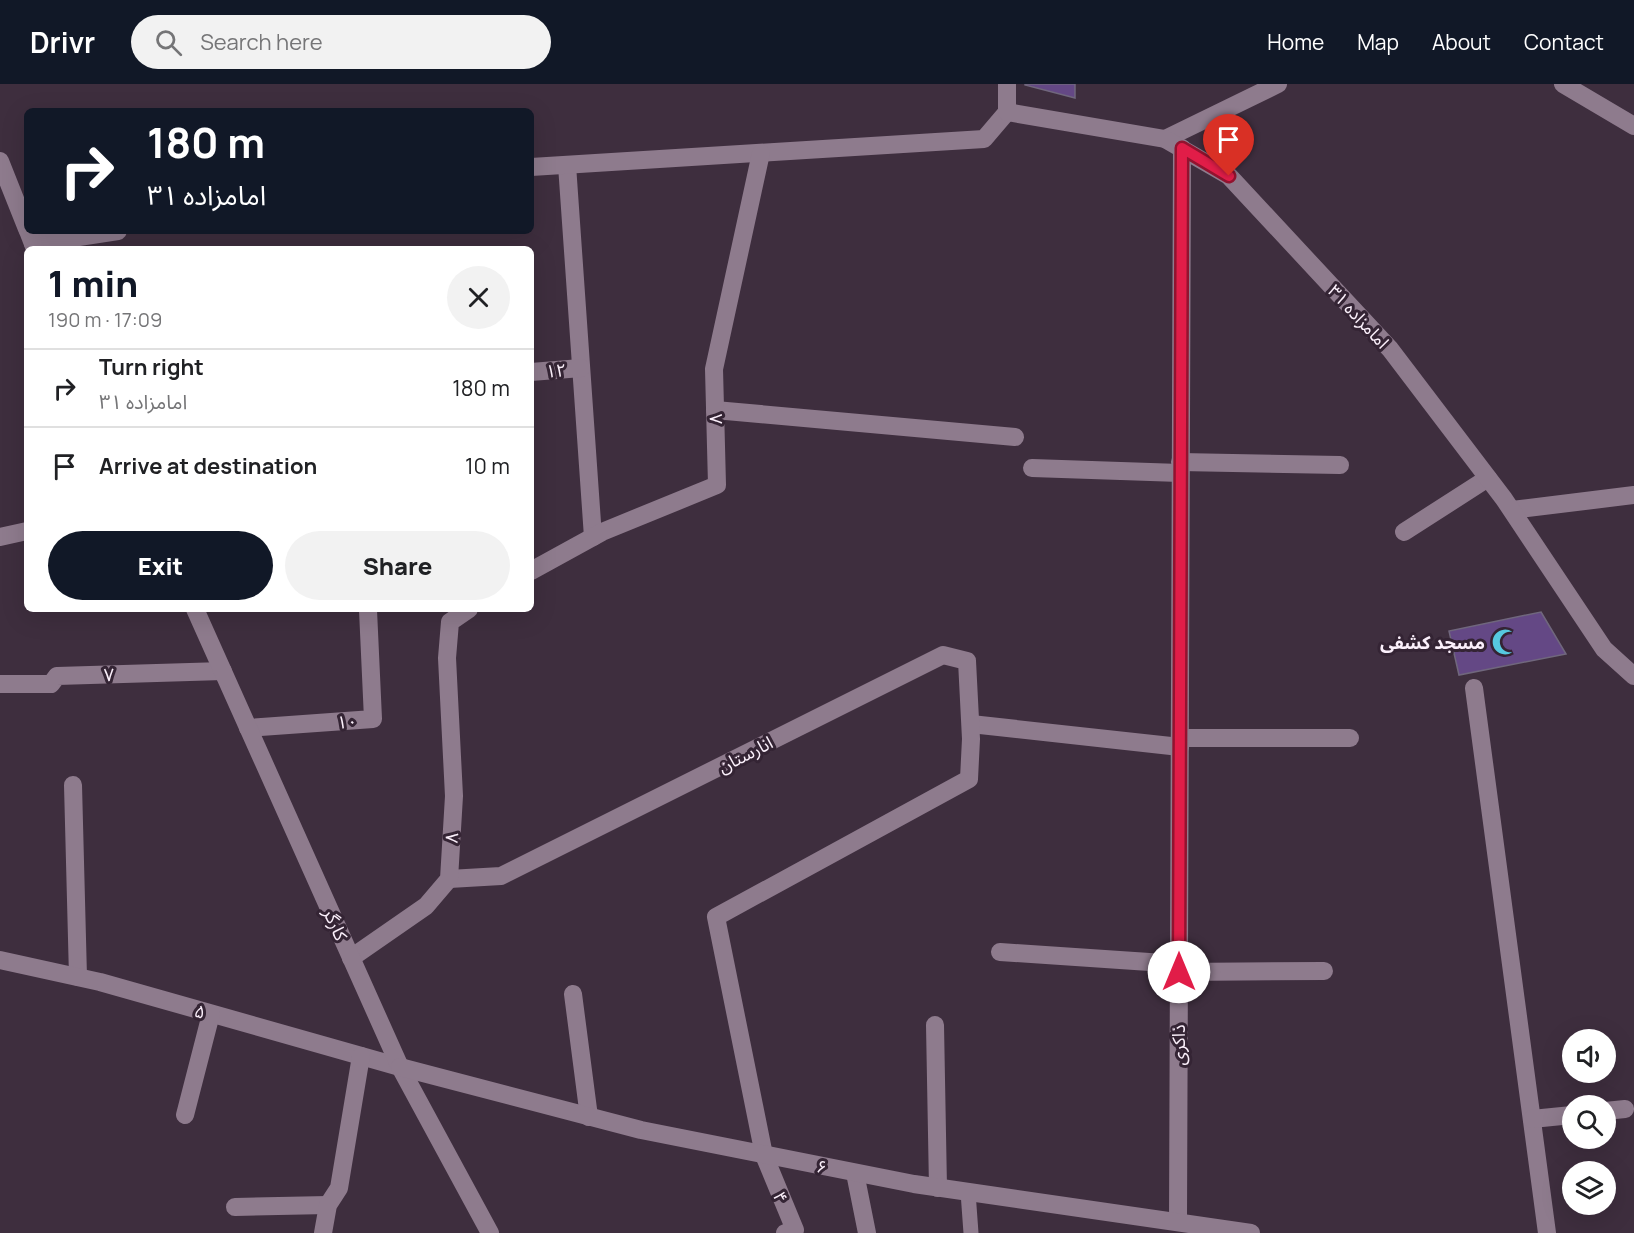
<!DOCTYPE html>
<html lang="en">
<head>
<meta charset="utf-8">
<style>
	body { margin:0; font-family:Manrope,"Noto Sans Arabic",sans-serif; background:#f2f2f2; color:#202124; height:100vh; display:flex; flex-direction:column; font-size:22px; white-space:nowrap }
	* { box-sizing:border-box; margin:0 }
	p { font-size:20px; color:#757577 }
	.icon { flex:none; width:33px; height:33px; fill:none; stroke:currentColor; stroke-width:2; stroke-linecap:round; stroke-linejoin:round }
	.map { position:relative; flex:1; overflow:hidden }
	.details { position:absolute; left:24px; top:162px; width:510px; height:366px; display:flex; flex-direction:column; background:#fff; border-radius:9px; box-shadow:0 6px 24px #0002 }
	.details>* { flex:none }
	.hud { position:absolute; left:24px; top:24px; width:510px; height:126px; border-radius:9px; box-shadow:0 6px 24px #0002; background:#111827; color:#fff; overflow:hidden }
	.buttons { position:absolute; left:1562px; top:945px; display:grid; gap:12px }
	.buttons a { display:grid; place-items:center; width:54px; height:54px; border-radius:50%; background:#fff; box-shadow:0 6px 24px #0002; font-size:30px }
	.pin { position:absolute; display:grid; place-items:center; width:51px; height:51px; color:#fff; margin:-62px -26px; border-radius:50% 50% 50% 0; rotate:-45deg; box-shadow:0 0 6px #0007 }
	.pin .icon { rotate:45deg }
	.me { position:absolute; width:66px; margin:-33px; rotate:0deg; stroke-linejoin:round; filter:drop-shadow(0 0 4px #0008) }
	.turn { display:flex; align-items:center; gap:21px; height:126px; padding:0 24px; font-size:27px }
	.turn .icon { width:78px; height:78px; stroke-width:2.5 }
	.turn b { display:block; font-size:42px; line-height:51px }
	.round { display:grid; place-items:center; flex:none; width:63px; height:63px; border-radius:32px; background:#f2f2f2 }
	.headline { display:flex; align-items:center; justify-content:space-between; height:102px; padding:0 24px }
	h1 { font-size:36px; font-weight:800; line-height:45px; color:#111827 }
	.primary-button { display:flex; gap:12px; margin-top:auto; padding:12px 24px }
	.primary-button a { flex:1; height:69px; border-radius:36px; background:#111827; color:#fff; font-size:24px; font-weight:800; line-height:69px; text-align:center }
	.primary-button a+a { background:#f2f2f2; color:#202124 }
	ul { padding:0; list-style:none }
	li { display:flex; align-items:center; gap:18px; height:78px; padding:0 24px; border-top:2px solid #e0e0e0 }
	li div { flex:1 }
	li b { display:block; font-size:22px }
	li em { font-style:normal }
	header { display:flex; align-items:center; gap:36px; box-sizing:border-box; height:84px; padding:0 30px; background:#111827; color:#fff }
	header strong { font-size:28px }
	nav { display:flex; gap:33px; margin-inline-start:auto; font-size:21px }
	.search { width:420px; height:54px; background:#f2f2f2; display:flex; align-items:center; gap:15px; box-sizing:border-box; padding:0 21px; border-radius:33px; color:#757577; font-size:22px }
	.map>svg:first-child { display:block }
</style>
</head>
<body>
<header>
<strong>Drivr</strong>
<div class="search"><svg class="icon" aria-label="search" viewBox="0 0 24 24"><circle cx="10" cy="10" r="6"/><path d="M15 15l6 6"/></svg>Search here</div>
<nav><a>Home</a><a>Map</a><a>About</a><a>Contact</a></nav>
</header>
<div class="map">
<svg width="1634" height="1149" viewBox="0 0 1634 1149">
	<rect width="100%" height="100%" fill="#3e2e3e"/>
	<!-- building -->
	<g fill="#644885" stroke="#70677d" stroke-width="1.5">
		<polygon points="1025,0 1075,0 1075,14 1025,1"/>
		<polygon points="1541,528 1566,570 1459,591 1449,547"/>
	</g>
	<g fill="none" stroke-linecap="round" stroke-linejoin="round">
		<!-- lane -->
		<polyline stroke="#8e7b8d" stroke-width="15" points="968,1108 971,1149"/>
		<!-- street -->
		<g stroke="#8e7b8d" stroke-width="18">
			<polyline points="1165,55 1278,0"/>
			<polyline points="567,81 593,453"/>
			<polyline points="531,83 984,55 1007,28"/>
			<polyline points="33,160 118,147"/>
			<polyline points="531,288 581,284"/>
			<polyline points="715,326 1015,353"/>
			<polyline points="1180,378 1340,381"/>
			<polyline points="1032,384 1180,389"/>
			<polyline points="1512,426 1634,411"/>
			<polyline points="1404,448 1488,394"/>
			<polyline points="0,453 27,447"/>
			<polyline points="531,487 602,448 717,401 714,285 761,69"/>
			<polyline points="0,600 51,600 57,592 223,587"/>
			<polyline points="1474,604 1547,1149"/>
			<polyline points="971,640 1180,663"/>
			<polyline points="248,644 373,635 368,526"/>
			<polyline points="1180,654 1350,654"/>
			<polyline points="73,701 78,893"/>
			<polyline points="449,795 501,792 943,571 967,577 971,655 969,695 716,833 764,1071 795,1146 785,1149"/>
			<polyline points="1000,868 1179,880"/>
			<polyline points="351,874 426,822 449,795 454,712 447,574 450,538 469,525"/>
			<polyline points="0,876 100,898 400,983"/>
			<polyline points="1179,888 1324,887"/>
			<polyline points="573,910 589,1033"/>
			<polyline points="935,941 938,1104"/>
			<polyline points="1605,1027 1625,1025"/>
			<polyline points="185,1031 211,930"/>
			<polyline points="1532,1035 1572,1031"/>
			<polyline points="855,1089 867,1149"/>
			<polyline points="235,1123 328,1121"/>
			<polyline points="1178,1138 1182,64"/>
			<polyline points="323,1149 328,1121 339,1104 361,972"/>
		</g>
		<!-- secondary -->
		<g stroke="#8e7b8d" stroke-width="18">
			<polyline points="1007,0 1007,28 1165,55 1229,92 1390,265 1504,415 1604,565 1634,592"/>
			<polyline points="1563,0 1634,42"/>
			<polyline points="0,77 27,145"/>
			<polyline points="28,147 35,165"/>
			<polyline points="195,525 400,983 490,1149"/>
			<polyline points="400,983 641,1046 914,1100 1251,1149"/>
		</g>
	</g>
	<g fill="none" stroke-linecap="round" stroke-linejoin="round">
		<!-- route casing -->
		<g stroke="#92132f" stroke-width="15">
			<polyline id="route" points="1179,888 1182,64 1229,92"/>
		</g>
		<!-- route -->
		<use href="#route" stroke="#e11d48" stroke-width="10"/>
	</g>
	<!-- icons -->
	<defs>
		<g id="mosque-bare" transform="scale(2.07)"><path d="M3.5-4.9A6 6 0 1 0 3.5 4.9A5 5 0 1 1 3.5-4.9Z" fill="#56c9e0" stroke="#342434" stroke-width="2.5" paint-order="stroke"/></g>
	</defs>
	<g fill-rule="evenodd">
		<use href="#mosque-bare" x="1505" y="558"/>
	</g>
	<g text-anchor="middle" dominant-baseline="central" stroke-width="6" stroke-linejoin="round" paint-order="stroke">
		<!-- street labels -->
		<g font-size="18" fill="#fbf0fb" stroke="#342434">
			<text transform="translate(1359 232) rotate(47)">امامزاده ۳۱</text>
			<text transform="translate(556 286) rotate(-5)">۱۲</text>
			<text transform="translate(715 335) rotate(-91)">۸</text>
			<text transform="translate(109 590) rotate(-2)">۷</text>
			<text transform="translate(347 637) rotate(-4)">۱۰</text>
			<text transform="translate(745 670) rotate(-27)">انارستان</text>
			<text transform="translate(451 754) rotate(-86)">۸</text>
			<text transform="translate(336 840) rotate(66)">کارگر</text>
			<text transform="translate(200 927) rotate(16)">۵</text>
			<text transform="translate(1178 961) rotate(-90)">ذاکری</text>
			<text transform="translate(822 1082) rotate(11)">۶</text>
			<text transform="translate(781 1113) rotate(68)">۴</text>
		</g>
		<!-- poi labels -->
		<g font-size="18" font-weight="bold" fill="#fbf0fb" stroke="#342434" text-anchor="end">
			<text x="1485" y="558">مسجد کشفی</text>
		</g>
	</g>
</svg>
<div class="buttons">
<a><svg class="icon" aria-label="sound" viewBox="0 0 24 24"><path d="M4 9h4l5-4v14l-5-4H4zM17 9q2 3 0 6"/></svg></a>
<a><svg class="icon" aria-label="search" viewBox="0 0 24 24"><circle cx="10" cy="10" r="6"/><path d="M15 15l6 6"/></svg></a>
<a><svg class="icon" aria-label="layers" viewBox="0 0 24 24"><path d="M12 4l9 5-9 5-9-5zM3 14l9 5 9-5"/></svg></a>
</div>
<div class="pin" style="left:1229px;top:92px;background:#d93025"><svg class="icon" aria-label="arrive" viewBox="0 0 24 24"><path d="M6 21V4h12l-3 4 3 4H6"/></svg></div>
<svg class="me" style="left:1179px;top:888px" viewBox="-20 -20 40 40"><circle r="19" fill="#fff"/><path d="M0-13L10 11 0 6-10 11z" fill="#e11d48"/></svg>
<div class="hud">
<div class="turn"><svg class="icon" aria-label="right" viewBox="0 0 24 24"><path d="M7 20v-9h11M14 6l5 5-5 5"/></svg><div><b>180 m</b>امامزاده ۳۱</div></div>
</div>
<section class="details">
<div class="headline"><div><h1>1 min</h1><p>190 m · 17:09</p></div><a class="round"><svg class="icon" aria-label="close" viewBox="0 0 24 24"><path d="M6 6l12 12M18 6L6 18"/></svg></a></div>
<ul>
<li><svg class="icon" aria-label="right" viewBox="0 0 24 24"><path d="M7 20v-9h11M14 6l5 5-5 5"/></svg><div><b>Turn right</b><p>امامزاده ۳۱</p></div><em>180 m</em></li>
<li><svg class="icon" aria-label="arrive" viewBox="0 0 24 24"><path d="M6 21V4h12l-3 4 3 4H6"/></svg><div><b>Arrive at destination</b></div><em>10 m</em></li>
</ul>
<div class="primary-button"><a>Exit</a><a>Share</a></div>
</section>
</div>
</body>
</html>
